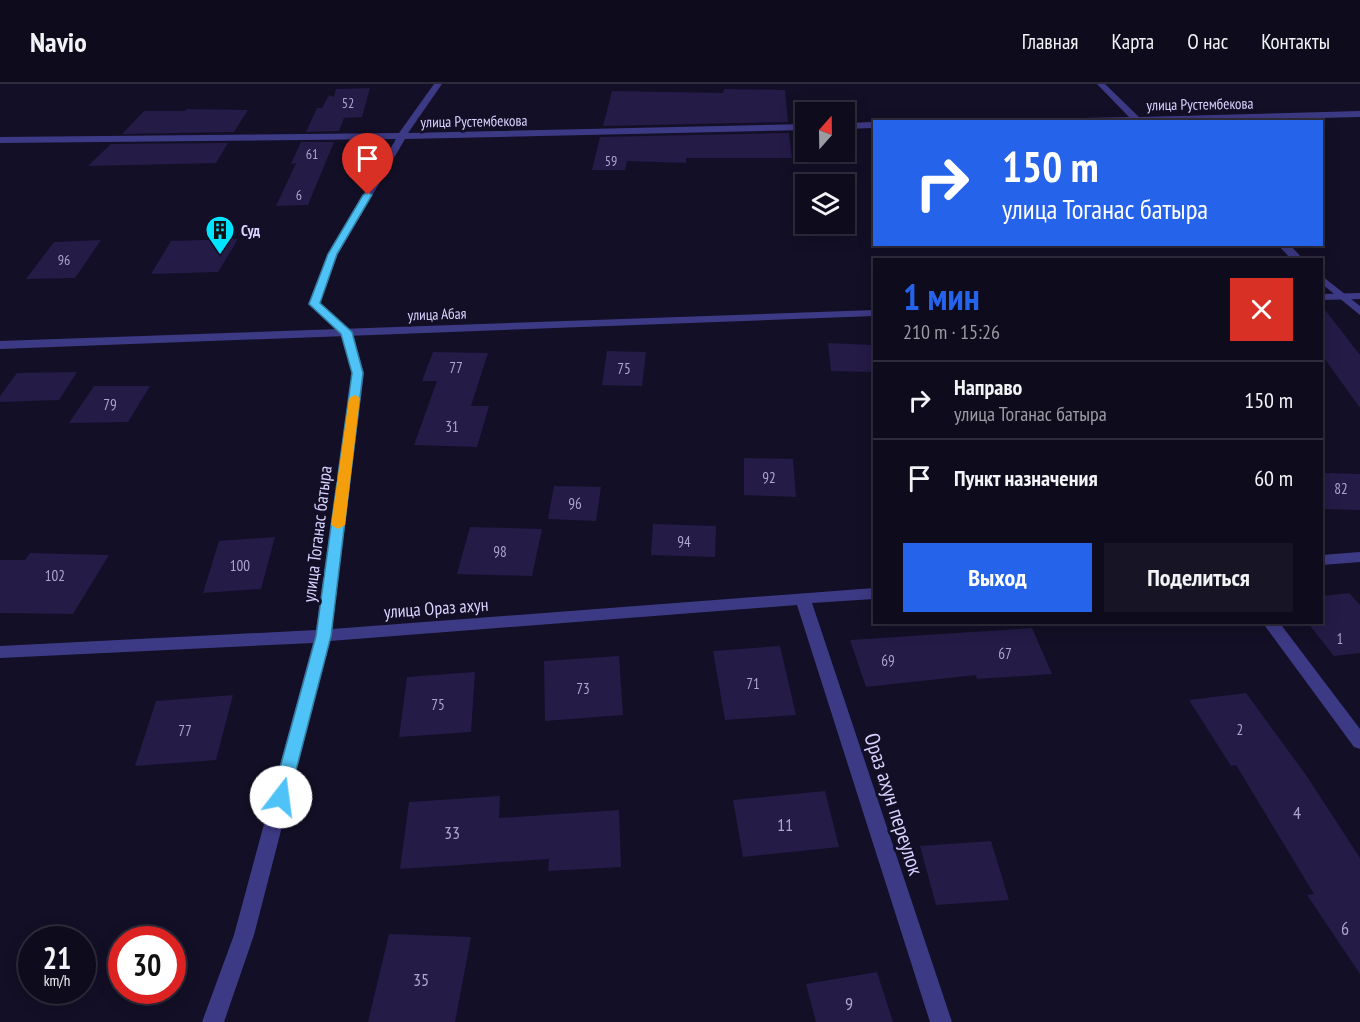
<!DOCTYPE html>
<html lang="ru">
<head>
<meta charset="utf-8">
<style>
	body { margin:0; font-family:"PT Sans Narrow",sans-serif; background:#171425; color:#f1f3f6; height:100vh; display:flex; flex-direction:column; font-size:22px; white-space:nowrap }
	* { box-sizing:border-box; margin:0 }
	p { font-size:20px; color:#9b9ba3 }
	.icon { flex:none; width:33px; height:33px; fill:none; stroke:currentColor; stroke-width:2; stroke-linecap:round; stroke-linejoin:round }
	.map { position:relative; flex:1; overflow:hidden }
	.sheet { position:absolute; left:873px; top:174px; width:450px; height:366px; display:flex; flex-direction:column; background:#0e0b1c; border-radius:0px; box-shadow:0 3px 15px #0003,0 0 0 2px #2e2b3b }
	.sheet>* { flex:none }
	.top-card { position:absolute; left:873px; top:36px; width:450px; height:126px; border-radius:0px; box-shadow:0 3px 15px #0003,0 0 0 2px #2e2b3b; background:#2563eb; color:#fff; overflow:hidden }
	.needle { width:39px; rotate:20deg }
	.controls { position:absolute; left:795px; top:18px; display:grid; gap:12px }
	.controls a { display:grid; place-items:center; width:60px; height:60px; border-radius:0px; background:#0e0b1c; box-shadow:0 3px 15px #0003,0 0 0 2px #2e2b3b; font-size:30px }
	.speed { position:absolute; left:18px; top:842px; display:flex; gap:12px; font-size:30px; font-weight:700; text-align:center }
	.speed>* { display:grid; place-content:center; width:78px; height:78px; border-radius:50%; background:#0e0b1c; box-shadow:0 3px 15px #0003,0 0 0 2px #2e2b3b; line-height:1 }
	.speed small { font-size:15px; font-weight:400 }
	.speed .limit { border:9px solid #d22; background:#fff; color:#111 }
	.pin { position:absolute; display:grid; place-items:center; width:51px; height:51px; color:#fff; margin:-62px -26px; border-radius:50% 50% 50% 0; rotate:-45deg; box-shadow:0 0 6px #0007 }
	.pin .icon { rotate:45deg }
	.me { position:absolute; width:66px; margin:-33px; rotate:15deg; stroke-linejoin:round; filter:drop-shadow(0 0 4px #0008) }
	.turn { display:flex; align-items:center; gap:21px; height:126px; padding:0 30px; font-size:27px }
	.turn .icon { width:78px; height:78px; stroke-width:2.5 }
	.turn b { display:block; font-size:42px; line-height:51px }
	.round { display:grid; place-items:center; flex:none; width:63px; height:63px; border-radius:0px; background:#171425 }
	.headline { display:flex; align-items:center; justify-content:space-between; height:102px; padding:0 30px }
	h1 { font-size:36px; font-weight:800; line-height:45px; color:#2563eb }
	.action { display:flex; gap:12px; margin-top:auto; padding:12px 30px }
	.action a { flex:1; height:69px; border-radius:0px; background:#2563eb; color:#fff; font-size:24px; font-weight:800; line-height:69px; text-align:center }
	.action a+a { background:#171425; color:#f1f3f6 }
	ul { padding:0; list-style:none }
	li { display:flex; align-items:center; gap:18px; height:78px; padding:0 30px; border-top:2px solid #2e2b3b }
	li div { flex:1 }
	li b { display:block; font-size:22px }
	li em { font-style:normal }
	header { display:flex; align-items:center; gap:36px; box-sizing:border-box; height:84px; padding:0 30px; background:#0e0b1c; border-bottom:2px solid #2e2b3b }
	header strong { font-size:28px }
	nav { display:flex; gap:33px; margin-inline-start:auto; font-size:21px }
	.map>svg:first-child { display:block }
</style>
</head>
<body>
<header>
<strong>Navio</strong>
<nav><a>Главная</a><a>Карта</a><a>О нас</a><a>Контакты</a></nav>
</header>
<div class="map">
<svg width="1360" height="938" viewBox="0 0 1360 938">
	<rect width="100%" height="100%" fill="#130f26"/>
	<!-- building -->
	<g fill="#241b47">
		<polygon points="370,4 362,33 344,34 339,47 306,48 317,24 322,24 329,11 334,13 336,5"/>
		<polygon points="724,5 785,6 788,38 603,42 612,7 723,9"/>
		<polygon points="187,25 248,26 234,48 122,50 144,27 185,27"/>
		<polygon points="789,49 792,74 686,74 686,79 627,77 625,86 592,86 600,53"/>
		<polygon points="301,58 334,58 308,121 276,122 296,79 291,80"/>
		<polygon points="228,59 216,79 88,82 111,60"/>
		<polygon points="238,155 218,188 151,190 171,157"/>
		<polygon points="101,156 75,194 26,195 54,158"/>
		<polygon points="1322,222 1360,271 1360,324 1322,271"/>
		<polygon points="828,259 872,261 874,288 831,287"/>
		<polygon points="607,267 646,268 642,302 602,301"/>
		<polygon points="433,268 488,269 471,322 489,322 477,363 414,361 437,297 422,297"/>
		<polygon points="77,288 59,316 0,318 0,312 17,289"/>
		<polygon points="94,302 150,302 128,338 69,339"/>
		<polygon points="744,374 793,375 796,413 744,411"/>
		<polygon points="1322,389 1360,390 1360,426 1322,425"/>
		<polygon points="554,402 601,403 596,437 548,435"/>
		<polygon points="653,440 716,442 715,473 651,471"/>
		<polygon points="470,443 542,445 532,492 457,490"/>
		<polygon points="275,453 261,505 203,509 219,457"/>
		<polygon points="30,469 109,471 73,530 0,529 0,476 25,476"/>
		<polygon points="1349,509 1360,521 1360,569 1334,572 1307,538 1322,538 1322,512"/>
		<polygon points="1032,544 1052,590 977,595 976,591 866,603 850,556"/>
		<polygon points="780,562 796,631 725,636 713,567"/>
		<polygon points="619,572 623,631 545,637 544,577"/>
		<polygon points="475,588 471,648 399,653 407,593"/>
		<polygon points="1246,609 1306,691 1360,774 1360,890 1307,811 1314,810 1236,681 1231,682 1189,616"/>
		<polygon points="233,611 216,676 135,682 156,617"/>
		<polygon points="825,707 839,763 743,773 733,716"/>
		<polygon points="500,712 499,734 619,726 621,783 548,787 549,775 400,785 409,718"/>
		<polygon points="991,757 1009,816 936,821 920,762"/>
		<polygon points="389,850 471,853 455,938 368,938"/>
		<polygon points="877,888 893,938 816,938 806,900"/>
	</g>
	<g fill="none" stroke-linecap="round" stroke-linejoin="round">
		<!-- minor -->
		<g fill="#3d3a85" fill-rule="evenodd">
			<polygon points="434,0 442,0 408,49 806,40 806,46 405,55 338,170 320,219 352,248 364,289 332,545 874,504 874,515 812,519 952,938 930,938 797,521 330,557 254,851 224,938 202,938 234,851 313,559 0,574 0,562 316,546 352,289 341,249 308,220 328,170 396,55 0,59 0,53 399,49"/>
			<polygon points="1097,0 1105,0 1139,33 1360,27 1360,33 1162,38 1037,38 1041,35 1129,33"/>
			<polygon points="874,38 874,44 844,45 844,39"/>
			<polygon points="1277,160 1289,160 1304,176 1292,176"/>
			<polygon points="1322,192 1360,222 1360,231 1322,200"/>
			<polygon points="1360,468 1360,478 1322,481 1322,471"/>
			<polygon points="1262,538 1279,538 1360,645 1360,665 1354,663"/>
		</g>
		<!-- tertiary -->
		<g fill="#3d3a85" fill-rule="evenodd">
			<polygon points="1360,209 1360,215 1322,216 1322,210"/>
			<polygon points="874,226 874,232 0,265 0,257"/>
		</g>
	</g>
	<!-- route -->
	<polygon fill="#4fc3f7" stroke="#337fa1" stroke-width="1.5" points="368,108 372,111 337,170 320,219 352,248 363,289 331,552 289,713 287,718 281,720 275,718 272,713 316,552 352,289 341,250 309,220 328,170 363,111"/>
	<!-- slow -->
	<polygon fill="#f59e0b" points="355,311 360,314 345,441 338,445 331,441 349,314"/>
	<!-- icons -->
	<defs>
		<g id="building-pin" transform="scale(1.5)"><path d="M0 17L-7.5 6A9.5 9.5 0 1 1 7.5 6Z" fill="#00e5ff" stroke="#130f26"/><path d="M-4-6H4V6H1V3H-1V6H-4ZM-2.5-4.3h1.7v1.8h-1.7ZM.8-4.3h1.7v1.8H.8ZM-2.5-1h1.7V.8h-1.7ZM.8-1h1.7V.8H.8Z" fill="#111"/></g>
	</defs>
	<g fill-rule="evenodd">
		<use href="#building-pin" x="220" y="146"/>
	</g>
	<g text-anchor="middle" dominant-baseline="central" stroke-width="6" stroke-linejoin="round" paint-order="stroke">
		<!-- far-number labels -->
		<g font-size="14" fill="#aca6d1">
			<text x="348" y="19">52</text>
			<text x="312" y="70">61</text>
			<text x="611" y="77">59</text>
			<text x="299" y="111">6</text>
			<text x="64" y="176">96</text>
		</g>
		<!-- far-street labels -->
		<g font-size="15" fill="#d9d4ff" stroke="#130f26">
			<text transform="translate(1200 20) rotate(-1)">улица Рустембекова</text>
			<text transform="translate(474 37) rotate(-1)">улица Рустембекова</text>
			<text transform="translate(437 230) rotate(-2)">улица Абая</text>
		</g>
		<!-- far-poi labels -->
		<g font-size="15" font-weight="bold" fill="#d9d4ff" stroke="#130f26" text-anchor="start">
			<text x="241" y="146">Суд</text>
		</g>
		<!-- number labels -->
		<g font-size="15" fill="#aca6d1">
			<text x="456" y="283">77</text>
			<text x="624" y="284">75</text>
			<text x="110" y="320">79</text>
			<text x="452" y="342">31</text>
			<text x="769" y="393">92</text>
			<text x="1341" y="404">82</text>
			<text x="575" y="419">96</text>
			<text x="684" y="457">94</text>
			<text x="500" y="467">98</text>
			<text x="240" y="481">100</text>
			<text x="55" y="491">102</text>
			<text x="1340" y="554">1</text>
			<text x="1005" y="569">67</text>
			<text x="888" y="576">69</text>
			<text x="753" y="599">71</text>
			<text x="583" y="604">73</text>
			<text x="438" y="620">75</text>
			<text x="1240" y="645">2</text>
			<text x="185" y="646">77</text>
		</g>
		<!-- street labels -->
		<g font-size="18" fill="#d9d4ff" stroke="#130f26">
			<text transform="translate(317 450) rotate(-83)">улица Тоганас батыра</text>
			<text transform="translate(436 524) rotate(-4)">улица Ораз ахун</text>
		</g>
		<!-- near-number labels -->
		<g font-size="18" fill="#aca6d1">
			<text x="1297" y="728">4</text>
			<text x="785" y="740">11</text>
			<text x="452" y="748">33</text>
			<text x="1345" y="844">6</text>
			<text x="421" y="895">35</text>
			<text x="849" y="919">9</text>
		</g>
		<!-- near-street labels -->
		<g font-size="21" fill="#d9d4ff" stroke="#130f26">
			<text transform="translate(894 720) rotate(72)">Ораз ахун переулок</text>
		</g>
	</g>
</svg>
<div class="controls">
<a><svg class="needle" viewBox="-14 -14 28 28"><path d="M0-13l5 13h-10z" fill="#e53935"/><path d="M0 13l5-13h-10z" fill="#9b9ba3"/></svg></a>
<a><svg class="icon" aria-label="layers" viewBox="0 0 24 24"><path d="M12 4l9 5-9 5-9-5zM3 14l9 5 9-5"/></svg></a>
</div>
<div class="speed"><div>21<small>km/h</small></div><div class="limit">30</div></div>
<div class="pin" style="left:368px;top:111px;background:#d93025"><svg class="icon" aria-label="arrive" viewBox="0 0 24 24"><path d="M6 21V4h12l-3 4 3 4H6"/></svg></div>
<svg class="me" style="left:281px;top:713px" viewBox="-20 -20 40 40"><circle r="19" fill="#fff"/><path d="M0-13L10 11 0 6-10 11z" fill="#4fc3f7"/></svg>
<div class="top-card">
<div class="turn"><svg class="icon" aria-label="right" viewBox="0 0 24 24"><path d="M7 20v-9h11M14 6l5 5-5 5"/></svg><div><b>150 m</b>улица Тоганас батыра</div></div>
</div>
<section class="sheet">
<div class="headline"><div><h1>1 мин</h1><p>210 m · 15:26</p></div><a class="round" style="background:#d93025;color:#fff"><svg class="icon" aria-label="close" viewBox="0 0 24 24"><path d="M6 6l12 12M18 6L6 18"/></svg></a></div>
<ul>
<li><svg class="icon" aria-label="right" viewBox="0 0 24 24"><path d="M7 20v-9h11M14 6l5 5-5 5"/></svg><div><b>Направо</b><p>улица Тоганас батыра</p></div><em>150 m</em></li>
<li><svg class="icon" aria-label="arrive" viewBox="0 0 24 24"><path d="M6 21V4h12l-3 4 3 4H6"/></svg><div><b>Пункт назначения</b></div><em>60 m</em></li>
</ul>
<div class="action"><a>Выход</a><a>Поделиться</a></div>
</section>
</div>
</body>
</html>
